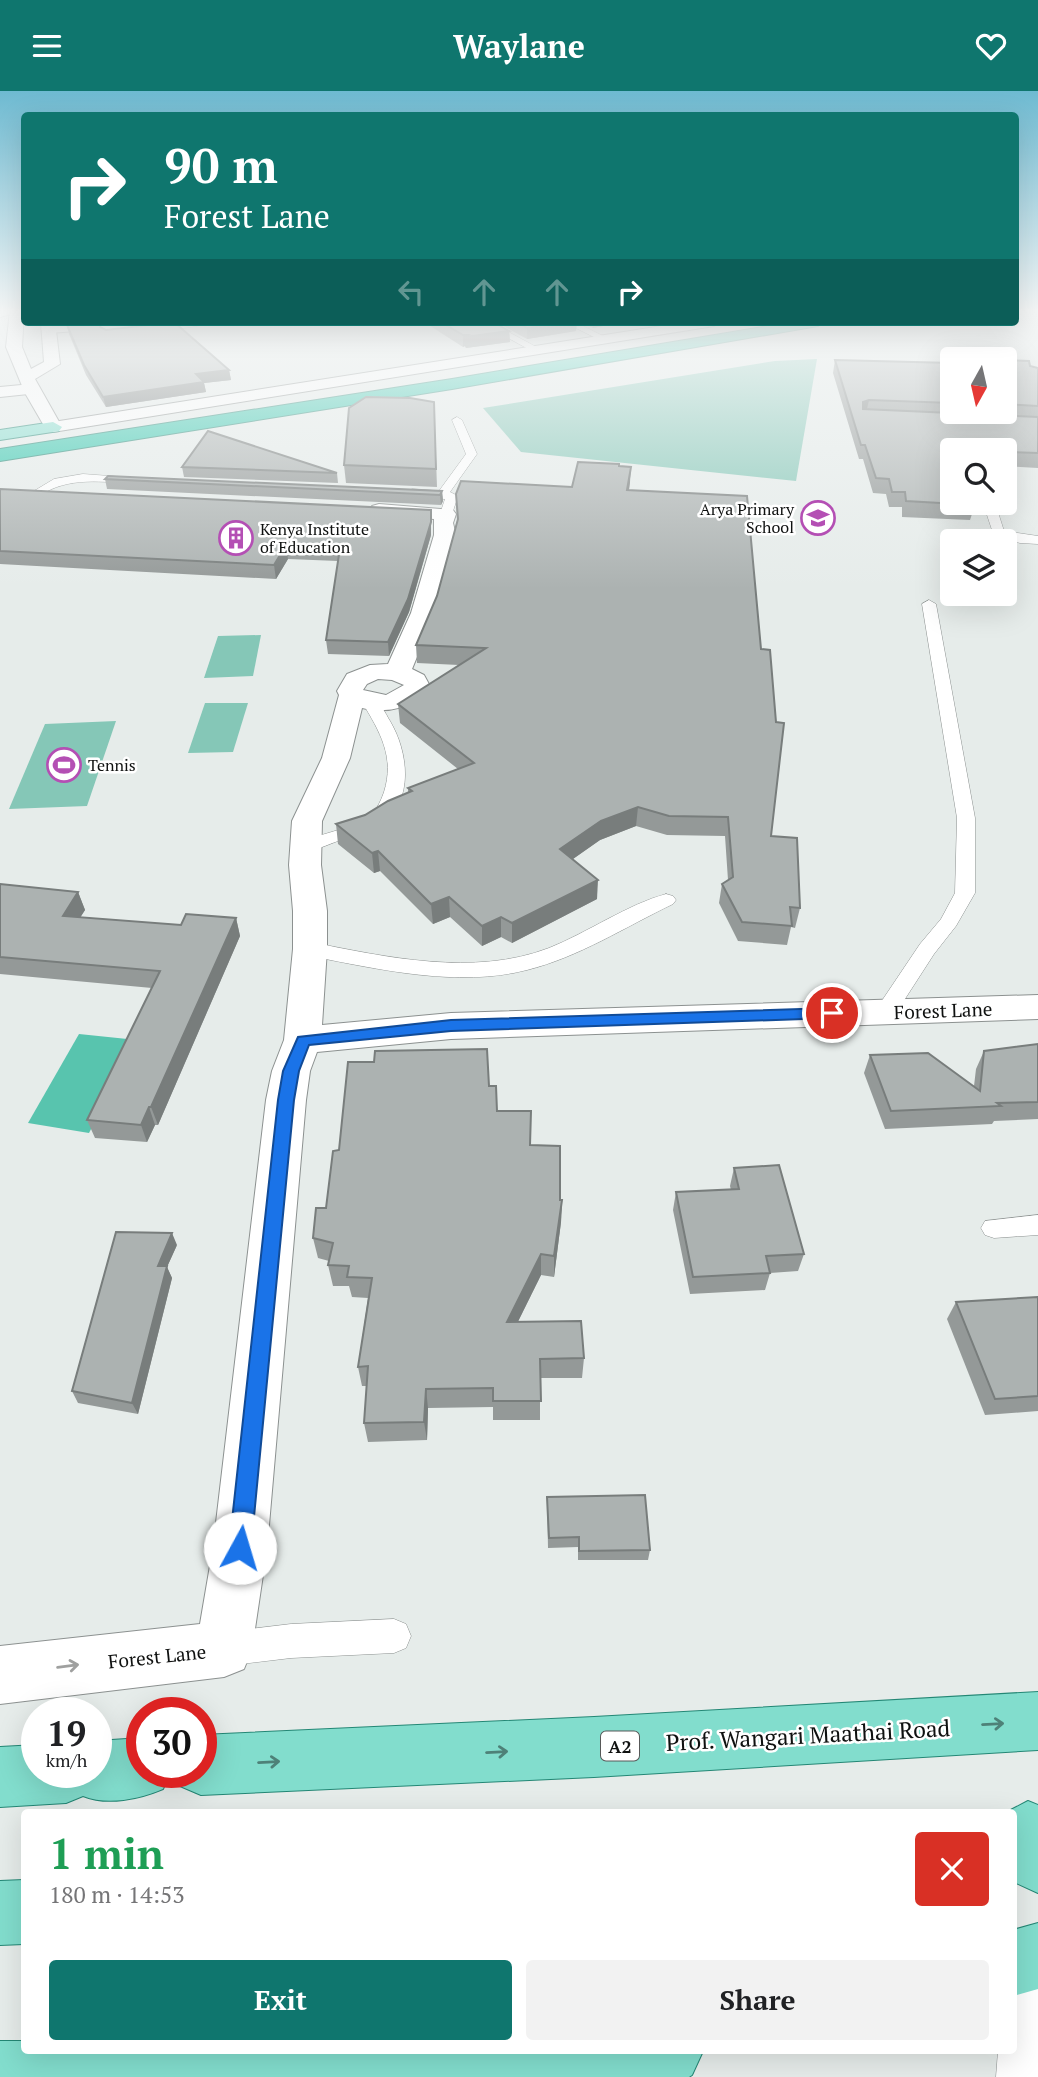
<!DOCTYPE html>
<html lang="en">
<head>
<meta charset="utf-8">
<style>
	body { margin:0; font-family:"PT Serif",serif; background:#f2f2f2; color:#202124; height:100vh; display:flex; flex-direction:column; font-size:26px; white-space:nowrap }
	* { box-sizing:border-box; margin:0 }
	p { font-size:23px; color:#757577 }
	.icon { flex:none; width:38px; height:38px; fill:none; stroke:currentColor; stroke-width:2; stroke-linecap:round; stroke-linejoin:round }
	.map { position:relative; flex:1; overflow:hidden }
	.details { position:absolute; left:21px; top:1718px; width:996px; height:245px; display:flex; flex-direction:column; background:#fff; border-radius:7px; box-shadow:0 7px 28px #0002 }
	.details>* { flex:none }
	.hud { position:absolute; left:21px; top:21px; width:998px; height:214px; border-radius:7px; box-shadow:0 7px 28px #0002; background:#0f766e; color:#fff; overflow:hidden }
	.needle { width:46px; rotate:188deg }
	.tools { position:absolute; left:940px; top:256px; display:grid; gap:14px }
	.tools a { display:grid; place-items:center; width:77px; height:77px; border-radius:7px; background:#fff; box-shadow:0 7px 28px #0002; font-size:35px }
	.speed { position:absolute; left:21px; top:1606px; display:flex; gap:14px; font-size:35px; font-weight:700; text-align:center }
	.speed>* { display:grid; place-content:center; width:91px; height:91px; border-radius:50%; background:#fff; box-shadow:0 7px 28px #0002; line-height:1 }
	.speed small { font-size:18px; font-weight:400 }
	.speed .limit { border:10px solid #d22; background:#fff; color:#111 }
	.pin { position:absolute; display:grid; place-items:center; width:60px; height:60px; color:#fff; margin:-30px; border:4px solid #fff; border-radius:50%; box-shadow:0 2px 7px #0007 }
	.me { position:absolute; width:77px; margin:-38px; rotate:6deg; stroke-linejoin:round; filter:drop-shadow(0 0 5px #0008) }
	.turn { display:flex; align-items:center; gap:24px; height:147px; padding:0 28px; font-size:32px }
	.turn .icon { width:91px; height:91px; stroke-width:2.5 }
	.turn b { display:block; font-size:49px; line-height:60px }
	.lanes { display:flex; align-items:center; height:66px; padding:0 28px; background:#0003; justify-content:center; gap:35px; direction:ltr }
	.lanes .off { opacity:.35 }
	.round { display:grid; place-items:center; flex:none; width:74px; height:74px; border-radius:7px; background:#f2f2f2 }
	.headline { display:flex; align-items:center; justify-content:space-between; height:119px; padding:0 28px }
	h1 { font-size:42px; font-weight:700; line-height:52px; color:#1e9e55 }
	.action { display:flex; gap:14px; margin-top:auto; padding:14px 28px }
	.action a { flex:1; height:80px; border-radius:7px; background:#0f766e; color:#fff; font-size:28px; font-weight:700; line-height:80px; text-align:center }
	.action a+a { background:#f2f2f2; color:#202124 }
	header { display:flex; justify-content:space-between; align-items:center; height:91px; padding:0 28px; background:#0f766e; color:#fff; font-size:32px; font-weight:700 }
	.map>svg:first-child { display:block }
</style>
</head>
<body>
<header><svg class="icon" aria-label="menu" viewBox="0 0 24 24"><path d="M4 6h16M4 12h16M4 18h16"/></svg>Waylane<svg class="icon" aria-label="heart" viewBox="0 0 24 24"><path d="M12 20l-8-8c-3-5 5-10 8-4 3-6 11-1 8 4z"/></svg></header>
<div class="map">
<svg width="1038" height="1986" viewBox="0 0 1038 1986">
	<rect width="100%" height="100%" fill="#e6ecea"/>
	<!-- green -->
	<g fill="#85c7b7">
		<polygon points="817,268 796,390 521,361 483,317 775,270"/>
		<polygon points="261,544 253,585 204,587 218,545"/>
		<polygon points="205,612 248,612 233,661 188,662"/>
		<polygon points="116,630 87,715 9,718 45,633"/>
	</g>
	<!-- water -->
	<polygon fill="#58c4ae" points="79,943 137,949 89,1042 28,1032"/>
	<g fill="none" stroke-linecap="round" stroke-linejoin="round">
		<!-- lane casing -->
		<g stroke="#8c9190" stroke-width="1">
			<g id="lane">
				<polygon points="197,231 222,231 152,242 148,239"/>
				<polygon points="479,231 490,231 542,259 534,261"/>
				<polygon points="564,231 575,231 609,248 602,250"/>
				<polygon points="457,326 462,329 477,363 450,401 458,405 452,423 446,427 440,423 445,408 412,406 406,402 412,398 439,400 466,363 452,329"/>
				<path d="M83,383l53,4 6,3 -6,3c-34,-2 -67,-8 -97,12l-10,-2 25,-15z"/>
				<polygon points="990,411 996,415 1004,440 1038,445 1038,453 1020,452 994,445 984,415"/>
				<polygon points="929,509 936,513 975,727 975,802 956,835 934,863 894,925 886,927 878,925 875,920 920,853 941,828 955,802 957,727 922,513"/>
				<path d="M370,606c10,3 15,16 20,24 18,30 25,80 -9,103 -12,8 -27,12 -40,16 -13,4 -28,13 -41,10l-3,-4 3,-4c21,-8 46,-12 66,-24 10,-6 14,-15 18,-26 11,-35 -4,-60 -22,-90z"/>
				<path d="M666,803l7,2 3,4 -3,4c-48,23 -94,53 -146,66 -69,18 -149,-1 -217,-14l-7,-2 -3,-5 3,-5 7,-2c76,15 164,35 239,6 38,-15 79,-44 117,-54z"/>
				<polygon points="1038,1124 1038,1144 994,1147 985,1144 981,1137 985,1130"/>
				<polygon points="394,1528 406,1533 411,1545 406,1557 394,1562 291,1567 224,1575 212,1570 207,1558 212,1546 224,1541 291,1533"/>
				<path d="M1038,1872v114h-42l2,-26h15c0,-33 -2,-51 11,-82z"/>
			</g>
		</g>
		<!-- street casing -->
		<g stroke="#8c9190" stroke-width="2">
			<g id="street">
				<polygon points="0,220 22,220 0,226"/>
				<polygon points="88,231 160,231 153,235 48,242 41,238 48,234"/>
				<polygon points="687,231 721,231 714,235 53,341 44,336 53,331"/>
				<polygon points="32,293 40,298 38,302 0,306 0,296"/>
				<path d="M379,413l74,6 3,4 -3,9 3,12 -21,78 -23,56 12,6 6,11c-15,22 -42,28 -68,22l-12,50 -28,63 -1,44 6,46v38l-5,76 129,-12 587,-18v24l-587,20 -134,13 -7,19 -4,29 -39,448 -15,101 -8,20 -20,8 -224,27v-58l200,-22 13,-76 53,-448 6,-29 12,-31 9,-91v-38l-4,-46 3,-44 30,-63 17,-63 -2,-4 10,-17 23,-9 18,-1 23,-51 23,-78v-16l-62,-5 -3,-4 3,-4zM378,588l14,1 12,5 -18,10 -23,-5 4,-6z"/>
			</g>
		</g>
		<!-- secondary casing -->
		<g stroke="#8c9190" stroke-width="2">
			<polygon id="secondary" points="10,220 24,220 22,256 31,278 44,271 41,231 55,231 60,273 35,288 62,336 59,340 47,340 25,302 6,256"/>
		</g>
		<!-- primary casing -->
		<g stroke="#248775" stroke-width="2">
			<g id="primary">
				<polygon points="53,331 62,336 59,340 0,349 0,339"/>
				<polygon points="1038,1601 1038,1659 594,1686 201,1704 180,1695 174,1682 201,1682 201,1644 594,1626"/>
				<path d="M142,1647v35h28l-7,16c-24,10 -55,17 -80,7l-17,7 -66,4v-60l37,-2v28h59v-32z"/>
				<polygon points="1028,1710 1038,1714 1038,1802 1016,1792 1013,1786 1013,1722 1005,1722"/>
				<polygon points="24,1789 24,1853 0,1854 0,1790"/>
				<polygon points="1038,1832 1038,1898 1013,1905 1013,1839"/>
				<polygon points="0,1950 24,1950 24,1960 703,1960 692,1984 689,1986 0,1986"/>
			</g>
		</g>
		<!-- highway casing -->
		<g stroke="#248775" stroke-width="2">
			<polygon id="highway" points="792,231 825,231 818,235 452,298 0,370 0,358 452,288"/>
		</g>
		<!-- lane -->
		<use href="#lane" fill="#fff" fill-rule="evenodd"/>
		<!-- street -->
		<use href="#street" fill="#fff" fill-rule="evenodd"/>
		<!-- secondary -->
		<use href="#secondary" fill="#fff" fill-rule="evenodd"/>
		<!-- primary -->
		<use href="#primary" fill="#82ddcd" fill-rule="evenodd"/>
		<!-- highway -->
		<use href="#highway" fill="#2fc6ac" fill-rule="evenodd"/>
	</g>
	<!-- wall -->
	<g fill="#949998">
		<polygon points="161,231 167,231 229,279 231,289 204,292 206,301 106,316 86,284 69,243 67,234 102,237 106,239 162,232"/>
		<polygon points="424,231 493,231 509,240 510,251 466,257 465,255 463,256"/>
		<polygon points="496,231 577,231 576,240 527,248"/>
		<polygon points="581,231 624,231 593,237"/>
		<polygon points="835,269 952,272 952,320 1004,320 1004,269 1038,277 1038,377 1004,375 1004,359 952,359 975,414 970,429 902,426 902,416 889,416 886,403 873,402 863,368 859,368 833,282"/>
		<polygon points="434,311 437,396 346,392 344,374"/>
		<polygon points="619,375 630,391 629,400 771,745 800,817 795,837 791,836 787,854 738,850 719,812 722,793 728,789 725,745 667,744 636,735 600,749 573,768 597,808 512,852 501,846 482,855 450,826 433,833 380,780 374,782 338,753 336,733 365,724 408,702 408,697 458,678 400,632 398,613 459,574 417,572 416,554 437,505 457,430 456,403 572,396"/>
		<polygon points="182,376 337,382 338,392 184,386"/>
		<polygon points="105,388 442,400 443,410 441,414 107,398"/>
		<polygon points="0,398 431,444 409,521 389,565 328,563 326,549 338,470 288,468 276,488 0,473"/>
		<polygon points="0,793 78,801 85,819 80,826 181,834 236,827 240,845 158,1034 155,1034 147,1051 95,1047 87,1029 152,897 0,883"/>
		<polygon points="1038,953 1038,1028 994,1030 992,1033 885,1038 864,982 870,964 974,995 976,978 984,960"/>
		<polygon points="489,995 497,1020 531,1054 560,1109 562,1109 561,1131 554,1186 541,1184 518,1230 584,1267 582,1287 540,1287 540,1329 493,1329 493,1316 428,1317 427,1349 368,1351 364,1332 367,1295 362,1295 358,1276 368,1207 352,1206 349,1195 333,1195 328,1174 329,1170 318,1167 313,1147 326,1117 339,1059"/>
		<polygon points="734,1077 804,1163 798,1180 770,1182 765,1199 690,1203 673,1119 676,1101 731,1099 730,1095"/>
		<polygon points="177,1154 167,1176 172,1187 138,1323 78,1312 72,1300"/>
		<polygon points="1038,1206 1038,1320 985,1324 947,1228 956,1211"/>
		<polygon points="547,1406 650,1459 648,1469 578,1469 578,1456 548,1457"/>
	</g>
	<!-- shaded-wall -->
	<g fill="#787d7c">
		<polygon points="565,231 577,231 576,240 527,248 527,237"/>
		<polygon points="593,231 624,231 593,237"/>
		<polygon points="509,240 510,251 466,257 465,255 463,256 463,244"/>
		<polygon points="229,279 231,289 204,292 206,301 106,316 103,306 196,283"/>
		<polygon points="869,309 866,322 860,324 863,311"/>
		<polygon points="631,376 630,391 626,415 627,399"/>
		<polygon points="442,400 443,410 441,414 440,404"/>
		<polygon points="431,419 431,444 409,521 389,565 388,551"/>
		<polygon points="286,454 288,468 276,488 274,474"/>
		<polygon points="638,716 636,735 600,749 560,777 560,758 601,730"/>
		<polygon points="378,760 380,780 374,782 372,762"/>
		<polygon points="598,789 597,808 512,852 512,832"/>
		<polygon points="78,801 85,819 70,843 63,825"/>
		<polygon points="449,806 450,826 433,833 431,813"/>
		<polygon points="501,826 501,846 482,855 482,835"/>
		<polygon points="236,827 240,845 158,1034 151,1016"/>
		<polygon points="149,1016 155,1034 147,1051 141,1034"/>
		<polygon points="562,1109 561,1131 554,1186 554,1165"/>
		<polygon points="172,1142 177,1154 167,1176 172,1187 138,1323 132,1312 158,1175"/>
		<polygon points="541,1163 541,1184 508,1251 507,1231"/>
		<polygon points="426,1298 428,1317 427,1349 424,1331"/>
	</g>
	<!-- building -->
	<g fill="#acb2b1" stroke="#787d7c" stroke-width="2">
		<polygon points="174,231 229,279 196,283 204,291 103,306 84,274 67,234 101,232 100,236 106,239"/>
		<polygon points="441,231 493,231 509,240 465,246 468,244 463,244"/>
		<polygon points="516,231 565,231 527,237"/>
		<polygon points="835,269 952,272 952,312 869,309 863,311 863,318 1038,326 1038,362 1004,361 1004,359 952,359 952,411 974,411 975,414 906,410 905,401 892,401 889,388 876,387 865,354 861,354"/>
		<polygon points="1004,269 1029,270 1030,275 1038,277 1038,315 1004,313"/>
		<polygon points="366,306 410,307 434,311 436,378 344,374 349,317"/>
		<polygon points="208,340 337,382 182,376"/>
		<polygon points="578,371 619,373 619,375 631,376 627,399 747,405 761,558 770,559 776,631 784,632 771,745 797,747 800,817 790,816 792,835 742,831 722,793 733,786 728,726 669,725 638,716 601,730 560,758 598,789 512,832 501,826 482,835 449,806 431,813 378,760 372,762 336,733 365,724 388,710 412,700 408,697 474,672 398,613 486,557 416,554 437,505 458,428 456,403 461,390 572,396"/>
		<polygon points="108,385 442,400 440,404 105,388"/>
		<polygon points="0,398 431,419 431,431 408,508 388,551 326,549 340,457 286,454 274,474 0,460"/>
		<polygon points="0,793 78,801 63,825 181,834 186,823 236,827 151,1016 149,1016 141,1034 87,1029 160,880 0,866"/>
		<polygon points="1038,953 1038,1011 997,1012 1001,1015 891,1020 870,964 928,962 980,1000 984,960"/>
		<polygon points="487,958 489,995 496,995 497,1020 531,1020 530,1054 560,1055 560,1109 562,1109 554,1165 541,1163 507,1231 581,1230 584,1267 540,1268 541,1310 493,1310 493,1297 426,1298 424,1331 364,1332 368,1275 358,1276 372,1187 347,1186 349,1175 328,1174 333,1152 313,1147 316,1117 326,1117 333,1060 339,1059 348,971 374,971 375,960"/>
		<polygon points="779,1074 804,1163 766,1165 770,1182 693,1186 676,1101 739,1098 734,1077"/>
		<polygon points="116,1141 172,1142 158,1175 167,1175 132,1312 72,1300"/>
		<polygon points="1038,1206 1038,1305 995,1308 956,1211"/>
		<polygon points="645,1404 650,1459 579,1460 579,1446 549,1447 547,1406"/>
	</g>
	<!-- one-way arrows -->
	<defs><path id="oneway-shaft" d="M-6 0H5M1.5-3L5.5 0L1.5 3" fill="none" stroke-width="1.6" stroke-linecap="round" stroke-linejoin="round" transform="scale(1.75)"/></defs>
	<use stroke="#9fa09f" href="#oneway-shaft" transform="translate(68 1575) rotate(-7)"/>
	<g stroke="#4e8178">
		<use href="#oneway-shaft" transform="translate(993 1633) rotate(-3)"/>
		<use href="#oneway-shaft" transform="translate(497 1661) rotate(-3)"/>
		<use href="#oneway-shaft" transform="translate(269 1671) rotate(-3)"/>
	</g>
	<!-- sky -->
	<linearGradient id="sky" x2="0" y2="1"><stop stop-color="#6ebad1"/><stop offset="0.44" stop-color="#f4f6f6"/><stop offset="1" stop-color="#f4f6f6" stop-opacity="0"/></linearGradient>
	<rect width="1038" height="498" fill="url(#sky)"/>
	<!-- route -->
	<polygon fill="#1a73e8" stroke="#114b97" stroke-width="2" points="832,917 839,922 832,927 451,940 309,954 299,980 294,1009 251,1457 248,1465 240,1468 232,1465 229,1457 278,1009 283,980 298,946 451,929"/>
	<!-- icons -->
	<defs>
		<g id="school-ring" transform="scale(1.75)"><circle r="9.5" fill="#fff" stroke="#b44fb4" stroke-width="1.5"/><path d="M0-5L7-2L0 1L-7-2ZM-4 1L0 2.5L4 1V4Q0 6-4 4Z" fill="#b44fb4"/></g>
		<g id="building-ring" transform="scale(1.75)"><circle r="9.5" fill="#fff" stroke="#b44fb4" stroke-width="1.5"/><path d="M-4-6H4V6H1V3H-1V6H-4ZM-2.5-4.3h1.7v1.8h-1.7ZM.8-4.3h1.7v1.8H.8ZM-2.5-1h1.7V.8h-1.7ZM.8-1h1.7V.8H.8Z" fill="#b44fb4"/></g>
		<g id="stadium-ring" transform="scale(1.75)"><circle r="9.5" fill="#fff" stroke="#b44fb4" stroke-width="1.5"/><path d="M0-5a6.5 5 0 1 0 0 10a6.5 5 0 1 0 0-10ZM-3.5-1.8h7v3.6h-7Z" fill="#b44fb4"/></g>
	</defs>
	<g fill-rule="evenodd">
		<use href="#school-ring" x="818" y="427"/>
		<use href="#building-ring" x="236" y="447"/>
		<use href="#stadium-ring" x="64" y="674"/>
	</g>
	<g text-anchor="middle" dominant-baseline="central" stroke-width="5" stroke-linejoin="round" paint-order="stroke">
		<!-- far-poi labels -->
		<g font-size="16" fill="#0f1110" stroke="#fff" text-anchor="start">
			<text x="794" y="418" text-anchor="end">Arya Primary<tspan x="794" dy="18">School</tspan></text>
			<text x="260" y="438">Kenya Institute<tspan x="260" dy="18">of Education</tspan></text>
			<text x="88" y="674">Tennis</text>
		</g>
		<!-- shield labels -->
		<rect fill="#fff" stroke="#575858" stroke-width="2" x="601" y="1640.5" width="38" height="29" rx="5"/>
		<g font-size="18" font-weight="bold" fill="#0f1110">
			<text x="620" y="1655">A2</text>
		</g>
		<!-- street labels -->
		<g font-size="19" fill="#0f1110" stroke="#fff">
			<text transform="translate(943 919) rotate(-2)">Forest Lane</text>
			<text transform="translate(157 1565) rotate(-6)">Forest Lane</text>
		</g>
		<!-- near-street labels -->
		<g font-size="23" fill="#0f1110" stroke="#fff">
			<text transform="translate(808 1644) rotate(-3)">Prof. Wangari Maathai Road</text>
		</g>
	</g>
</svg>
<div class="tools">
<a><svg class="needle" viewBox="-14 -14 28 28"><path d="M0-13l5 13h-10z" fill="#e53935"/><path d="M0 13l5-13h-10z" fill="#757577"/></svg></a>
<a><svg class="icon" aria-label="search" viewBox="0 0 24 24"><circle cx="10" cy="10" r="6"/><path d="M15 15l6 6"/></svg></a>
<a><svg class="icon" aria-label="layers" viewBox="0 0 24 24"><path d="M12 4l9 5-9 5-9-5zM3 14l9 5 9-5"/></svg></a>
</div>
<div class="speed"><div>19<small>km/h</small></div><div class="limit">30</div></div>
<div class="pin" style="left:832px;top:922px;background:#d93025"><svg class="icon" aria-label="arrive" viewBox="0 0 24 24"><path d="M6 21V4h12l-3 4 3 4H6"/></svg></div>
<svg class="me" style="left:240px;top:1457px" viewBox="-20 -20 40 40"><circle r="19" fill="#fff"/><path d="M0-13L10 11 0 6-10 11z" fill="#1a73e8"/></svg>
<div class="hud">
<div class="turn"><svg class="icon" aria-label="right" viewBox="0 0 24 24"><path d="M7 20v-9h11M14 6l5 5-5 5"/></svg><div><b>90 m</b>Forest Lane</div></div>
<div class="lanes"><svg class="icon off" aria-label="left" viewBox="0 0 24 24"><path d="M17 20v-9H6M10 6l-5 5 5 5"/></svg><svg class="icon off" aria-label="ahead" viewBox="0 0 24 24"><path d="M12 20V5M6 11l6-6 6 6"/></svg><svg class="icon off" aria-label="ahead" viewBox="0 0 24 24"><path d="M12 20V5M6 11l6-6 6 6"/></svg><svg class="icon" aria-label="right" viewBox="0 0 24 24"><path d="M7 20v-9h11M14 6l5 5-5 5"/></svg></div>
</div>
<section class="details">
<div class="headline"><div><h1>1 min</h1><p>180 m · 14:53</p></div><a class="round" style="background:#d93025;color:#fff"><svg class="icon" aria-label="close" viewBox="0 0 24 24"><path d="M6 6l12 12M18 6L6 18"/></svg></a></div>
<div class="action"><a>Exit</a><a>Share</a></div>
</section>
</div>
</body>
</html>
